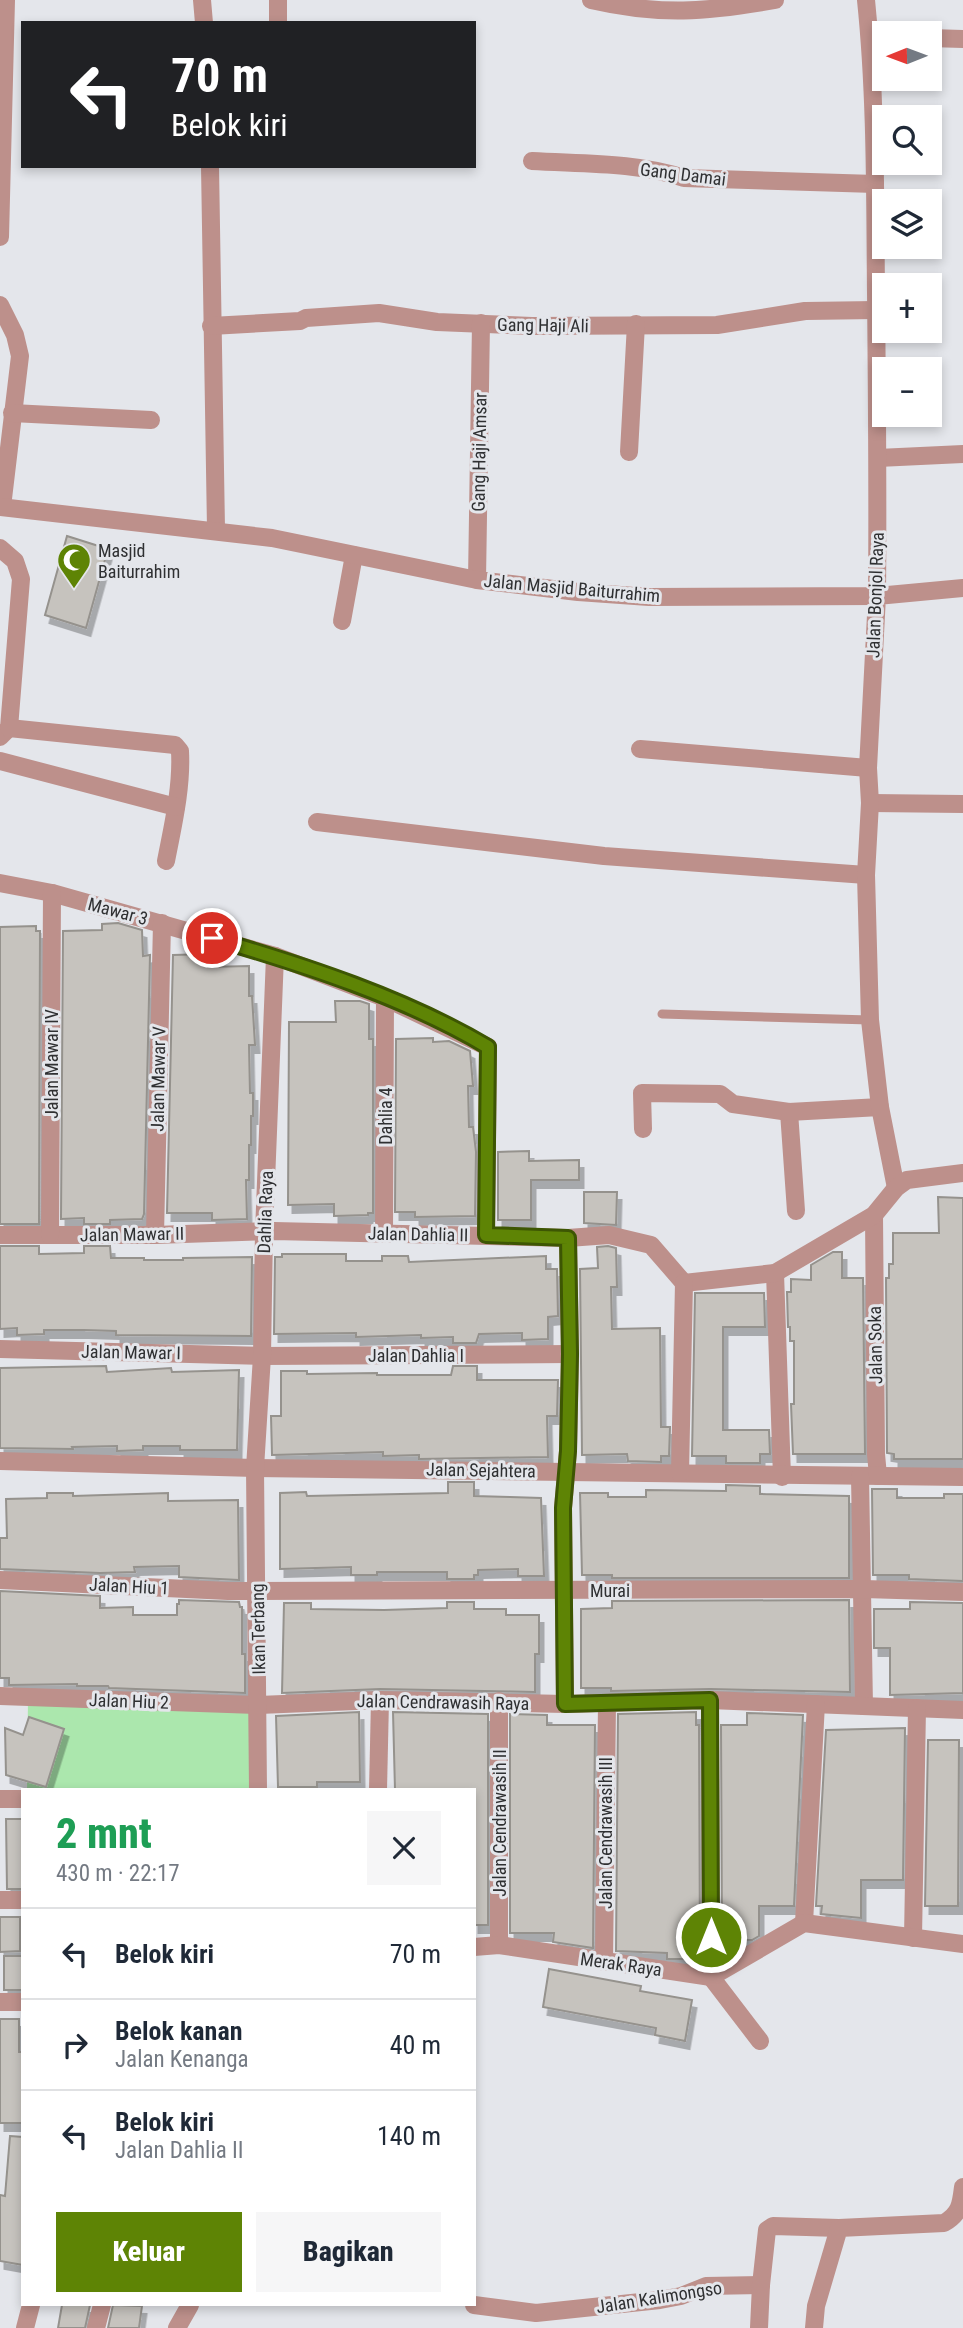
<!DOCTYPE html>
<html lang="id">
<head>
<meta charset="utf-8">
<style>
	body { margin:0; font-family:"Roboto Condensed",sans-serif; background:#f6f6f7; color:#1f2937; height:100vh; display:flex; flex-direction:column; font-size:26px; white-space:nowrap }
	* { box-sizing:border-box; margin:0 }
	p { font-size:23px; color:#747a83 }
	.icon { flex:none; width:38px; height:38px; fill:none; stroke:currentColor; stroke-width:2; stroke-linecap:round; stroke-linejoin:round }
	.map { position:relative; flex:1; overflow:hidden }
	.details { position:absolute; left:21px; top:1788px; width:455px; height:518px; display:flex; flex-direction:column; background:#fff; border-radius:0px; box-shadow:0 4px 10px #0003 }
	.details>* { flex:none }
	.banner { position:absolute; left:21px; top:21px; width:455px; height:147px; border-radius:0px; box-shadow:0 4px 10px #0003; background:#202124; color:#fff; overflow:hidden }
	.needle { width:46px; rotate:269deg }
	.controls { position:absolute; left:872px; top:21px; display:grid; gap:14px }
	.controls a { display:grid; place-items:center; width:70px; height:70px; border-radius:0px; background:#fff; box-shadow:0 4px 10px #0003; font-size:35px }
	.pin { position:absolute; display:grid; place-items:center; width:60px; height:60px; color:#fff; margin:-30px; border:4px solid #fff; border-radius:50%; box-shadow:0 2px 7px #0007 }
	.me { position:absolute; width:77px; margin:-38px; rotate:0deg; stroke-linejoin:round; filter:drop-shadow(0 0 5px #0008) }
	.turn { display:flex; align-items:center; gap:24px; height:147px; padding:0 35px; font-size:32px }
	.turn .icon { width:91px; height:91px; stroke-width:2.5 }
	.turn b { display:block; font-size:49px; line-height:60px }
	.round { display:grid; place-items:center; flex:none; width:74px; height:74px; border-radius:0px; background:#f6f6f7 }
	.summary { display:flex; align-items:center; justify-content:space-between; height:119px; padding:0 35px }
	h1 { font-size:42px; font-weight:800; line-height:52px; color:#1e9e55 }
	.button { display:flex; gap:14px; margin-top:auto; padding:14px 35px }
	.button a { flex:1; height:80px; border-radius:0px; background:#5e8405; color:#fff; font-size:28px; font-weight:800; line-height:80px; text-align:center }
	.button a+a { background:#f6f6f7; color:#1f2937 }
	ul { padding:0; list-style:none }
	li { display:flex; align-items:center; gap:21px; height:91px; padding:0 35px; border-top:2px solid #e0e1e3 }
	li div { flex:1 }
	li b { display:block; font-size:26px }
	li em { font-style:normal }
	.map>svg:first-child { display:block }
</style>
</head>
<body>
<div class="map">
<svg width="963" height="2328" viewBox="0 0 963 2328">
	<defs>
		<filter id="shadow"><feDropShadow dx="4.5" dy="8" stdDeviation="0" flood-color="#0004"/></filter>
	</defs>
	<rect width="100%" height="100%" fill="#e4e6eb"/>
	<!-- green -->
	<polygon fill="#abe7ad" points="28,1697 259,1705 258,1790 27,1790"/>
	<!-- building -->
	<g fill="#c6c3be" stroke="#95928d" stroke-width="2" filter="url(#shadow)">
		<polygon points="67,536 108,549 86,628 45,615"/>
		<polygon points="118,923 142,930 143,956 150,955 144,1214 142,1219 110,1220 110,1224 84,1224 84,1218 61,1219 63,931 102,930 102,924"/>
		<polygon points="36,926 36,931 40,931 39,1224 0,1224 0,927"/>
		<polygon points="208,954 208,967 249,966 249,996 252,996 255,1045 249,1045 250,1093 253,1093 253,1116 251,1116 251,1145 249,1145 249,1180 246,1180 247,1219 212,1220 212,1213 167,1213 173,955"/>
		<polygon points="335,1001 360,1001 369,1004 369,1039 373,1039 373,1213 368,1213 368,1215 334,1216 334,1204 288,1205 289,1022 336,1022"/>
		<polygon points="433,1038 433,1042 449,1041 470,1051 473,1086 468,1086 469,1127 473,1127 476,1152 475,1216 415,1217 415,1212 395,1212 396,1039"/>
		<polygon points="529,1151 529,1161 579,1160 579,1180 531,1180 531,1220 498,1220 498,1152"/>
		<polygon points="584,1192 617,1192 616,1225 584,1223"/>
		<polygon points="938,1197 963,1198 963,1459 894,1459 894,1454 887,1453 886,1278 889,1278 889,1264 893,1264 893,1233 939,1233"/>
		<polygon points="0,1246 39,1246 39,1254 84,1253 84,1246 110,1246 111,1258 144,1258 144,1260 183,1260 183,1258 252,1257 251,1336 116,1335 116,1331 84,1330 44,1330 44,1334 17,1335 17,1328 0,1329"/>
		<polygon points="608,1246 616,1248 617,1287 611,1287 612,1329 660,1328 661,1427 670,1427 669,1456 661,1456 661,1462 628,1461 627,1454 582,1455 580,1269 598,1268 597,1247"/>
		<polygon points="833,1252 842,1252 842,1278 863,1278 865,1454 793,1454 791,1404 794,1404 794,1341 790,1341 790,1327 788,1327 787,1292 791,1292 791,1279 811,1280 811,1265"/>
		<polygon points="282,1254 346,1254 346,1261 382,1261 382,1256 408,1256 409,1262 546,1256 546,1269 557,1269 558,1316 548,1317 548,1339 522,1340 522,1333 479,1334 476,1343 453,1343 453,1337 421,1338 421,1335 356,1337 356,1333 274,1334 275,1257 282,1257"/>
		<polygon points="695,1293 764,1293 765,1327 723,1327 723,1430 769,1430 770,1454 760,1454 760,1463 726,1463 726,1456 692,1456"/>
		<polygon points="106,1366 107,1372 171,1368 172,1372 239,1370 237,1450 180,1450 180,1446 143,1446 143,1450 117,1451 117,1446 72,1447 73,1449 0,1448 0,1368"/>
		<polygon points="453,1366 477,1366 477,1380 558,1380 557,1416 547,1416 548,1457 419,1459 419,1455 383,1456 383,1452 272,1455 271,1416 281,1416 281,1371 307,1371 307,1374 377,1373 377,1375 451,1375"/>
		<polygon points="448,1482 474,1482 474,1496 541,1498 544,1576 518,1576 518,1569 478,1570 478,1575 474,1575 474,1579 447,1579 447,1572 377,1572 377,1575 351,1575 351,1567 280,1569 280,1493 306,1492 307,1496 448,1493"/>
		<polygon points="726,1485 760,1486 760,1494 849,1496 849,1578 612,1578 612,1575 582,1575 580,1493 608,1493 608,1497 646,1497 646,1490 726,1491"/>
		<polygon points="872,1489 897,1489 897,1498 944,1498 944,1494 963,1494 963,1581 909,1579 909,1575 873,1575"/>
		<polygon points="47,1493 73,1493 73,1496 168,1493 168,1501 238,1500 239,1580 179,1577 179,1566 134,1567 135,1572 100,1573 0,1569 0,1538 7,1538 6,1499 47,1498"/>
		<polygon points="0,1591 100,1596 100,1608 133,1607 133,1615 177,1615 177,1604 179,1604 179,1600 239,1602 240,1607 242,1607 242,1654 245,1654 245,1693 109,1688 108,1686 77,1686 77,1684 9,1685 9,1678 0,1678"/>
		<polygon points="849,1600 850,1692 710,1689 611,1691 611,1688 581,1688 581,1609 612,1608 612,1601"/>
		<polygon points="447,1602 474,1602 474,1609 506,1609 506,1615 539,1615 539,1654 535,1654 535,1692 380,1689 282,1693 284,1603 311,1603 311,1609 384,1610 447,1608"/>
		<polygon points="910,1602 963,1603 963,1693 890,1695 890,1648 874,1648 874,1609 910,1609"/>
		<polygon points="359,1712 360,1782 317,1782 317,1787 278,1787 276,1716"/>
		<polygon points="393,1712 488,1714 488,1925 474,1925 474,1790 395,1790"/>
		<polygon points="696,1712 696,1725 699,1725 700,1959 667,1959 667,1953 616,1951 618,1714"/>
		<polygon points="747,1713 803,1715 794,1906 759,1906 759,1936 752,1940 722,1940 721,1725 747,1725"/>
		<polygon points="510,1714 547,1715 547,1725 595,1725 593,1948 553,1942 554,1933 510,1933"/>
		<polygon points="29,1717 64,1729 46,1787 6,1775 5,1728 23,1735"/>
		<polygon points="905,1728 903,1880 861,1880 861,1918 821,1914 822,1906 816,1906 826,1730"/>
		<polygon points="928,1740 959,1740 958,1906 925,1906"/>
		<polygon points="6,1819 23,1819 23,1889 7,1889"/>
		<polygon points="0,1917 20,1917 20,1951 0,1952"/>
		<rect x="4" y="1956" width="19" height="34"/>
		<polygon points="549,1969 641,1986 640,1991 692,2000 685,2041 655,2035 656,2028 543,2007"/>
		<polygon points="0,2019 19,2019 19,2052 23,2052 23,2123 0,2123"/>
		<polygon points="10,2136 23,2137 23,2265 0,2261 0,2195 5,2196"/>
		<polygon points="62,2305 90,2305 85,2328 58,2328"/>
		<polygon points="113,2305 142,2306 139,2328 108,2328"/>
	</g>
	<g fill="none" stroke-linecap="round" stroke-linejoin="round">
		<!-- service -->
		<polyline stroke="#bd908b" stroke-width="9" points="662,1014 870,1020"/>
		<!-- minor -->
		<g stroke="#bd908b" stroke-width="18">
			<polyline points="202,0 204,23"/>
			<polyline points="278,0 278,23"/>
			<path d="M591,0c69,16 116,12 184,0"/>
			<polyline points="929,38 963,39"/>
			<path d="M532,161c50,3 104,1 152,17l191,6"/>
			<polyline points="210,166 216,529"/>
			<polyline points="0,237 6,0"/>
			<polyline points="0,305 15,335 20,356 2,507"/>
			<polyline points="211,326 300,321 306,318 379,313 437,322 532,326 717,325 805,311 876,310"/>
			<polyline points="12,413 151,420"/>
			<polyline points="629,452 636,324"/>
			<polyline points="878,458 963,454"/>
			<polyline points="0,548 15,561 21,579 9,728 0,737"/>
			<polyline points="477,580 481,323"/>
			<polyline points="342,621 354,555"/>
			<path d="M9,728l166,17 5,6c2,36 -7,74 -14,110"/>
			<polyline points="640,749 868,768"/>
			<polyline points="0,761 176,807"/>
			<polyline points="870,803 963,804"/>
			<polyline points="317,822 604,856 866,875"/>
			<polyline points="0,883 52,893 275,956 385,998 488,1047 486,1235"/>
			<polyline points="789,1112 796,1211"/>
			<polyline points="643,1129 642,1093 720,1094 733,1104 789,1112 880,1107"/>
			<polyline points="896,1188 880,1107 870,1020 866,875 870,803 868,768 877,596 963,588"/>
			<polyline points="874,1215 876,1454 878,1476"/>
			<polyline points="384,1234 385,998"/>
			<polyline points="0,1235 155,1235 274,1231 568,1238 609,1235 651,1245 684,1283"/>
			<polyline points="50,1235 52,893"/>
			<polyline points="155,1235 162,923"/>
			<polyline points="775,1273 782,1477"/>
			<polyline points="684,1283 775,1273 874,1215 896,1188 907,1180 963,1173"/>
			<polyline points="0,1349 262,1356 570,1354"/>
			<polyline points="0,1461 255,1468 963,1477"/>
			<polyline points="680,1473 684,1283"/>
			<polyline points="860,1476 864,1706"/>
			<polyline points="0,1580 228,1591 864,1589 963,1592"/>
			<polyline points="0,1696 259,1705 380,1700 565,1704 710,1700 963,1710"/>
			<polyline points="710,1700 711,1977 760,2041"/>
			<polyline points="565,1704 563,1508 568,1451 570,1354 568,1238"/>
			<polyline points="258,1790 255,1468 262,1356 264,1232 275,956"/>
			<polyline points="378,1790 380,1700"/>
			<polyline points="0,1799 23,1799"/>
			<polyline points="0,1900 23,1900"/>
			<polyline points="804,1923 816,1704"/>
			<polyline points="913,1938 917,1708"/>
			<polyline points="499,1945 499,1701"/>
			<polyline points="474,1947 499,1945 711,1977 804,1923 963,1944"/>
			<polyline points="604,1962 607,1703"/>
			<polyline points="0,2002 23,2002"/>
			<polyline points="474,2305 536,2313 660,2300 681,2296 706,2286 761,2285"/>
			<polyline points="25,2328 31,2305"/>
			<polyline points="96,2328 102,2305"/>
			<polyline points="177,2328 190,2305"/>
			<polyline points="759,2328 761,2285 767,2230 773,2226 839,2228"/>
			<path d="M814,2328l2,-22 23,-78 105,-5c16,-9 17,-19 19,-36"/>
		</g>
		<!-- tertiary -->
		<path stroke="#bd908b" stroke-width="18" d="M0,507l272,31 205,42 101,12 71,5 228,-1c1,-101 0,-202 -1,-303 -1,-98 0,-196 -10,-293"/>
	</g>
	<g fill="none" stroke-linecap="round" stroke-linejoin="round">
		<!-- route casing -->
		<g stroke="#3d5603" stroke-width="18">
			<path id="route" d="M212,938c92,27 194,60 276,109l-2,188 82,3 2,116 -2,97 -5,57 2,196 145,-4 1,237"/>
		</g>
		<!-- route -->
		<use href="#route" stroke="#5e8405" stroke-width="12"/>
	</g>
	<!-- icons -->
	<defs>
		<g id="mosque-pin" transform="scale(1.75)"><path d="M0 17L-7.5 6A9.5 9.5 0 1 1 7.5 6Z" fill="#5e8405" stroke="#e4e6eb"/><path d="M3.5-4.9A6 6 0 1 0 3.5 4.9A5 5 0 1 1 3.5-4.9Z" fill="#fff"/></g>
	</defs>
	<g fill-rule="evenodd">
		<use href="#mosque-pin" x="74" y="560"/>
	</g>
	<g text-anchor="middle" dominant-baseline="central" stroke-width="6" stroke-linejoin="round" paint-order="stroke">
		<!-- street labels -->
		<g font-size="18" fill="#2f3032" stroke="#e4e6eb">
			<text transform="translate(683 174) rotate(7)">Gang Damai</text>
			<text transform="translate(543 325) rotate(1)">Gang Haji Ali</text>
			<text transform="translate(479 452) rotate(-89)">Gang Haji Amsar</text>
			<text transform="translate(572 588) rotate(5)">Jalan Masjid Baiturrahim</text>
			<text transform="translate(875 595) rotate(-88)">Jalan Bonjol Raya</text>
			<text transform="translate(118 911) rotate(15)">Mawar 3</text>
			<text transform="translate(51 1064) rotate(-90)">Jalan Mawar IV</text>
			<text transform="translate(158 1079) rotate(-89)">Jalan Mawar V</text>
			<text transform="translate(385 1116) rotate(-90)">Dahlia 4</text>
			<text transform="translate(265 1212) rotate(-88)">Dahlia Raya</text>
			<text transform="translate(132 1234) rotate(-1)">Jalan Mawar II</text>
			<text transform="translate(418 1234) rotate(1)">Jalan Dahlia II</text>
			<text transform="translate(875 1345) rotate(-91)">Jalan Soka</text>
			<text transform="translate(131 1352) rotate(1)">Jalan Mawar I</text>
			<text x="416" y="1355">Jalan Dahlia I</text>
			<text transform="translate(481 1470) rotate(1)">Jalan Sejahtera</text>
			<text transform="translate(129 1586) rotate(3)">Jalan Hiu 1</text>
			<text x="610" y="1590">Murai</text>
			<text transform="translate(258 1629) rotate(-91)">Ikan Terbang</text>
			<text transform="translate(129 1701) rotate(2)">Jalan Hiu 2</text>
			<text transform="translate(443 1702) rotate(1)">Jalan Cendrawasih Raya</text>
			<text transform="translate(499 1823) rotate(-90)">Jalan Cendrawasih II</text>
			<text transform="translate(605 1833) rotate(-90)">Jalan Cendrawasih III</text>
			<text transform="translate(621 1964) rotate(8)">Merak Raya</text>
			<text transform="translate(659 2297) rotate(-9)">Jalan Kalimongso</text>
		</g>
		<!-- poi labels -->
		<g font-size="18" fill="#2f3032" stroke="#e4e6eb" text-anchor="start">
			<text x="98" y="550">Masjid<tspan x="98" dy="21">Baiturrahim</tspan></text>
		</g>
	</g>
</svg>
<div class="controls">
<a><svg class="needle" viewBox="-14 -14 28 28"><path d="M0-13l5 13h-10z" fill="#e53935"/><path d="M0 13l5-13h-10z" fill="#747a83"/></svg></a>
<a><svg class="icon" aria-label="search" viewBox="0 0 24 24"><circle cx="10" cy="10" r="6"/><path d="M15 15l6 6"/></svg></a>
<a><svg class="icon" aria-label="layers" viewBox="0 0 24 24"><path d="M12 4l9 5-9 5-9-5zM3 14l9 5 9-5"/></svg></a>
<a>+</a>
<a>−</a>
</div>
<div class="pin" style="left:212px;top:938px;background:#d93025"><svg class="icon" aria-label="arrive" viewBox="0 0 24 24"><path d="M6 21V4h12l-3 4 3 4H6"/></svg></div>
<svg class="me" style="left:711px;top:1937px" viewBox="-20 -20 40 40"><circle r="17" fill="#5e8405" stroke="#fff" stroke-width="3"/><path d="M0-11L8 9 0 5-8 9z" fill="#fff"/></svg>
<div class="banner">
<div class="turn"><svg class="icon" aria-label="left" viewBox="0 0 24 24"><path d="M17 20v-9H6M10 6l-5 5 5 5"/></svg><div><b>70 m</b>Belok kiri</div></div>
</div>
<section class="details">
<div class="summary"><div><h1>2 mnt</h1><p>430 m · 22:17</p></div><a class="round"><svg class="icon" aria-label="close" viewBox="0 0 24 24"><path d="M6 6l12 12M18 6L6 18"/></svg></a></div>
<ul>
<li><svg class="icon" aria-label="left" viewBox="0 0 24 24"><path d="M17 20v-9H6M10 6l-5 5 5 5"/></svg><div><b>Belok kiri</b></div><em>70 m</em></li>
<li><svg class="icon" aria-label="right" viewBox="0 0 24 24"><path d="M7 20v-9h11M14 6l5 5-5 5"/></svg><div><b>Belok kanan</b><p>Jalan Kenanga</p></div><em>40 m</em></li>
<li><svg class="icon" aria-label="left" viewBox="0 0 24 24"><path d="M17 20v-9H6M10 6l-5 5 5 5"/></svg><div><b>Belok kiri</b><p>Jalan Dahlia II</p></div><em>140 m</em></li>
</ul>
<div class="button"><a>Keluar</a><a>Bagikan</a></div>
</section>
</div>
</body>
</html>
